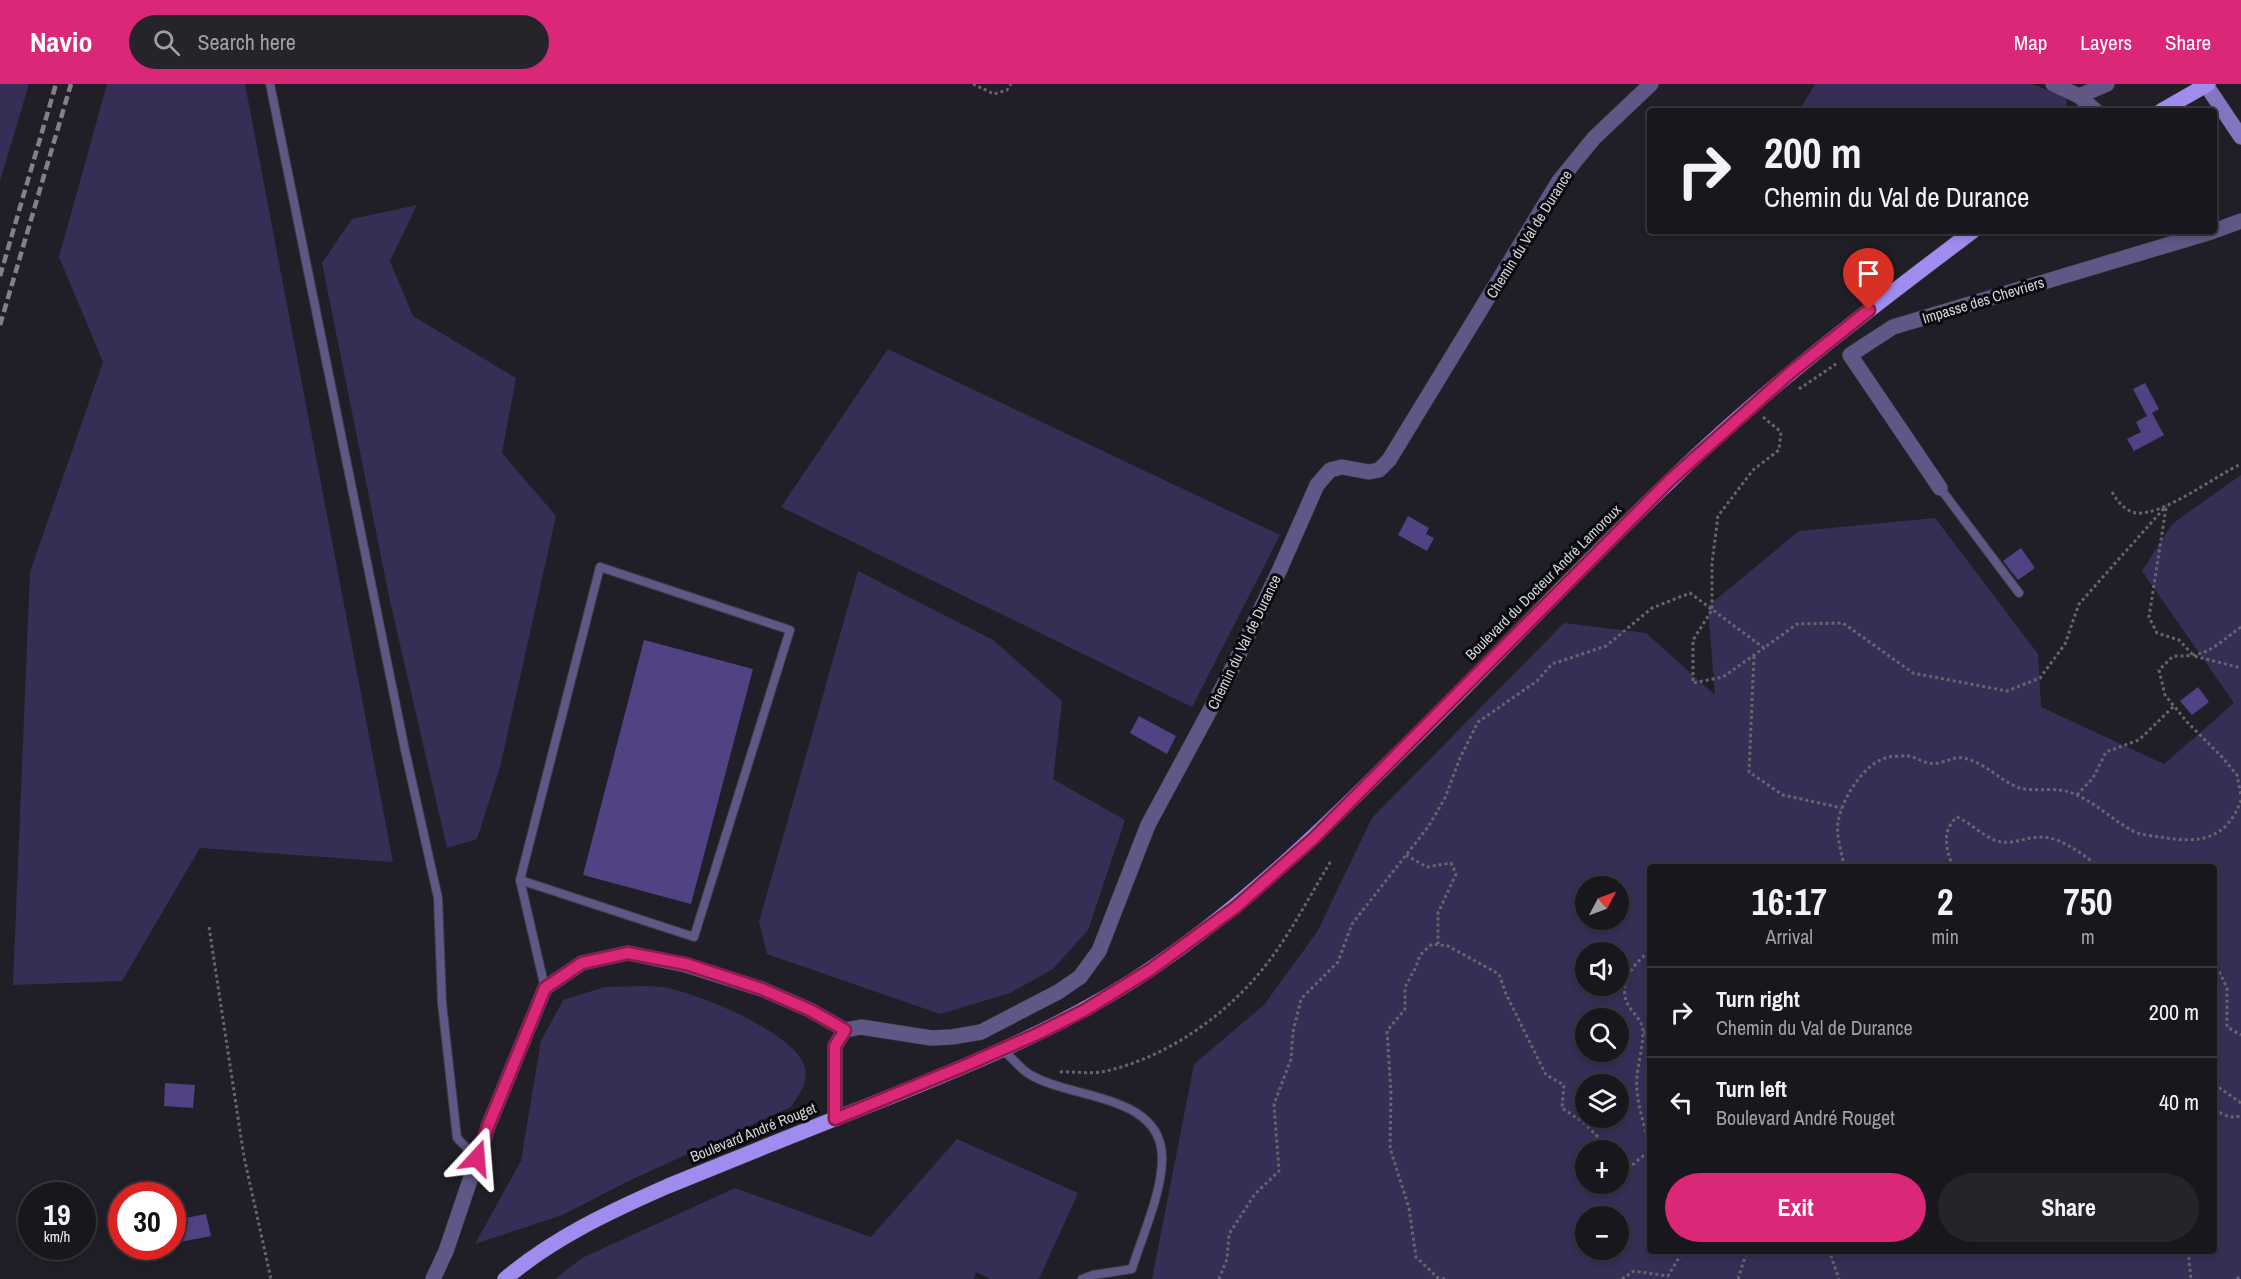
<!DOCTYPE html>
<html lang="en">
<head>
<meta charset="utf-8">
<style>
	body { margin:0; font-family:"Archivo Narrow",sans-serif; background:#25242a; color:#f1f3f6; height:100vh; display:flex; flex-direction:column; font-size:22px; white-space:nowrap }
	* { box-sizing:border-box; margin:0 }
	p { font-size:20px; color:#9f9fa4 }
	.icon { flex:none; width:33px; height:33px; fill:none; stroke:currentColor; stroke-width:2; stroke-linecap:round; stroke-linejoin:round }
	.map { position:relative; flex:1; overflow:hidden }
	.drawer { position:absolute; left:1647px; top:780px; width:570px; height:390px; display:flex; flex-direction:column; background:#18171d; border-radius:6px; box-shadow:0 3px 9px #0003,0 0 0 2px #36363b }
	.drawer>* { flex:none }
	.guide { position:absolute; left:1647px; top:24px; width:570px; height:126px; border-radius:6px; box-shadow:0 3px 9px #0003,0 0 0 2px #36363b; background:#18171d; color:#f1f3f6; overflow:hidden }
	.needle { width:39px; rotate:49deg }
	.fabs { position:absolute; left:1575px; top:792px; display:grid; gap:12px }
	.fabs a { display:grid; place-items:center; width:54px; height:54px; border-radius:50%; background:#18171d; box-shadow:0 3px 9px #0003,0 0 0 2px #36363b; font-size:30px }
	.speed { position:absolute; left:18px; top:1098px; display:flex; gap:12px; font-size:30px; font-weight:700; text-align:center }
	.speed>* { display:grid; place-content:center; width:78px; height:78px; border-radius:50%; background:#18171d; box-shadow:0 3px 9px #0003,0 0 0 2px #36363b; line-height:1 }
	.speed small { font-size:15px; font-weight:400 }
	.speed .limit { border:9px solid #d22; background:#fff; color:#111 }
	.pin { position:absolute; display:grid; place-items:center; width:51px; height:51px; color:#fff; margin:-62px -26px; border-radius:50% 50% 50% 0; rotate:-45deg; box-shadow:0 0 6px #0007 }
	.pin .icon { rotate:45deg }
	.me { position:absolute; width:66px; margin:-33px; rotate:19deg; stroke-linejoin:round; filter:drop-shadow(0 0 4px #0008) }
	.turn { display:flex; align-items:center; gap:21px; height:126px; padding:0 18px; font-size:27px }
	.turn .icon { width:78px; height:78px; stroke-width:2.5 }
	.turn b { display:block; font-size:42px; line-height:51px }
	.eta { display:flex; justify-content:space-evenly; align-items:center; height:102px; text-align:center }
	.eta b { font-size:36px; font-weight:700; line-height:42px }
	.cta { display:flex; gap:12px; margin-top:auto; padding:12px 18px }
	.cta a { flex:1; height:69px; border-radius:36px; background:#db2777; color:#fff; font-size:24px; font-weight:700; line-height:69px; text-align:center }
	.cta a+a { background:#25242a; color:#f1f3f6 }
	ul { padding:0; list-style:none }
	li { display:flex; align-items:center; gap:18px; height:90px; padding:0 18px; border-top:2px solid #36363b }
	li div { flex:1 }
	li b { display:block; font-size:22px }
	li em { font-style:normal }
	header { display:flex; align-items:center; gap:36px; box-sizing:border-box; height:84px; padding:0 30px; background:#db2777; color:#fff }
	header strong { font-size:28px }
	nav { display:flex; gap:33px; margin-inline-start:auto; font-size:21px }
	.search { width:420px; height:54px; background:#25242a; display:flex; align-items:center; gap:15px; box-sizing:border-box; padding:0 21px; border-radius:33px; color:#9f9fa4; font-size:22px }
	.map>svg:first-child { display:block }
</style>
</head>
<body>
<header>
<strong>Navio</strong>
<div class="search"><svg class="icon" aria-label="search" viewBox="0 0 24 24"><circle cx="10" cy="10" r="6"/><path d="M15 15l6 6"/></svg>Search here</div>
<nav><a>Map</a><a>Layers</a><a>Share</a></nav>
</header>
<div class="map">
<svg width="2241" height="1195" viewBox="0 0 2241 1195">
	<rect width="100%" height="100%" fill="#201f27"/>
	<!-- green -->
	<g fill="#362e55" fill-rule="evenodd">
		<polygon points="0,0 29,0 0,97"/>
		<polygon points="107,0 245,0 393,778 200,764 122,897 13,901 30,488 103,278 59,173"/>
		<polygon points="1815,0 2032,0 2066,13 2067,27 1799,27"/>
		<polygon points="417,121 390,177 413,232 516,294 502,369 556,432 500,683 477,755 447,764 390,517 322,179 352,135"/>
		<polygon points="888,265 1280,451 1192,623 781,423"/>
		<path d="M2241,391v804h-1089l42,-215 70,-59 53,-73 55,-114 192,-195 82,10 69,62 -7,-89 91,-75 136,-13 103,136 3,53 123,57 70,-61 -92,-132 30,-47zM1650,783h564v384h-564zM1618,802v34h-32v-34zM1618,868v34h-32v-34zM1586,934h32v34h-32zM1618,1000v34h-32v-34zM1586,1066h32v34h-32zM1586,1132h32v34h-32z"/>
		<polygon points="858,487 993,556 1062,617 1053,695 1125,736 1088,846 1053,885 1010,909 940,930 767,870 759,838"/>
		<path d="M605,903c18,0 38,-2 56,0 33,4 132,45 143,78 6,16 -5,29 -13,42l-158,72 -71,36 -87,29 46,-83 20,-120 22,-41z"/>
		<polygon points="957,1055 1078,1109 1039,1195 991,1195 976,1188 974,1195 555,1195 582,1174 735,1104 871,1153"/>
	</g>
	<!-- building -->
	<g fill="#514284">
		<polygon points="2145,299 2159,325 2152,329 2164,351 2134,367 2127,355 2141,348 2136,338 2147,332 2133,305"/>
		<polygon points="1408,432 1429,444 1426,450 1434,454 1427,467 1398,451"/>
		<polygon points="2021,464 2035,484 2018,496 2003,477"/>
		<polygon points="644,556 753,585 691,820 583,791"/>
		<polygon points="2198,603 2209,618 2192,631 2180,617"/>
		<polygon points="1139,632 1176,652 1167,670 1130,649"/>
		<polygon points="165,999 195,1001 193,1024 164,1022"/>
		<polygon points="206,1130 211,1152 180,1158 175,1136"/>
	</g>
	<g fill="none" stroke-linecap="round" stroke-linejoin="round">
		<!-- lane casing -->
		<g stroke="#3d3c43" stroke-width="10">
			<g id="lane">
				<polyline points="270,0 405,666 438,814 442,919 457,1054 477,1074"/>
				<polyline points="1940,404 2019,509"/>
				<polyline points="520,796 600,483 790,546 694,853 520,796 545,904"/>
				<path d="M1002,965c9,8 18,19 27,25 42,26 134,19 133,85 0,34 -20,77 -30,110l-39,6 -11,4"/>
			</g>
		</g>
		<!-- street casing -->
		<g stroke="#3d3c43" stroke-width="16">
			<g id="street">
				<polyline points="2053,0 2079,12 2096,27"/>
				<polyline points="2079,12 2107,0"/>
				<polyline points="1940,404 1850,271 1893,243 2211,148 2241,137"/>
				<polyline points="835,1035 835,962 845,946 861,943 931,954 952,953 981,948 1058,908 1080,893 1099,867 1148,741 1229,591 1280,485 1317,401 1330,386 1342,383 1369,388 1379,386 1389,376 1559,97 1594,54 1651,0"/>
				<polyline points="433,1195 446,1167 489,1040 545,904 582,879 628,869 686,881 762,905 810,926 845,946"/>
			</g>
		</g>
		<!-- secondary casing -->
		<g stroke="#3d3c43" stroke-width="16">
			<polyline id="secondary" points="2206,1 2241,53"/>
		</g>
		<!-- primary casing -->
		<g stroke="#3d3c43" stroke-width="16">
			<g id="primary">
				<polyline points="2161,27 2208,0"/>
				<path d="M505,1195c48,-41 106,-68 163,-93 76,-31 153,-62 229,-92 89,-36 178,-73 258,-128 89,-61 165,-134 241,-210 92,-90 180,-185 273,-274 94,-92 199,-172 304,-251"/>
			</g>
		</g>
		<!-- path -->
		<g stroke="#66656c" stroke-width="3" stroke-dasharray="3 3" stroke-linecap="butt">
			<polyline points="973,0 994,10 1007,6 1011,0"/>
			<polyline points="1799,305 1836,280"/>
			<polyline points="1763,333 1781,348 1779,366 1753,386 1718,432 1712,479 1712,526 1693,556 1693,599 1723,593 1764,564"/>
			<path d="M2112,408c5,9 13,19 24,21 27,3 79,-37 105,-49"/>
			<polyline points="2166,424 2149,533 2157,549 2179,556 2194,572 2241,584"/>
			<path d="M2241,543c-28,20 -32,30 -68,29l-14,14 6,25 22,27 35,35 15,18 4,21"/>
			<polyline points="1754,572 1749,688 1783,711 1842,724"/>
			<polyline points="2077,711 2093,694 2106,668 2139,656 2174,622"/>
			<polyline points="1406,771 1427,783 1451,779 1456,790 1438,829 1438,860"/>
			<path d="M1844,783c-2,-15 -8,-29 -6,-45 4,-23 26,-60 51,-65 6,-1 13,-1 18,-1 8,0 14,6 21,7 13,3 24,-7 35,-5 21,4 34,20 52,28 16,8 37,0 54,6 25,8 42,28 66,40 7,3 18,4 26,5 38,7 66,3 80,-37"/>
			<path d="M1953,783c-7,-18 -12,-36 4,-50 13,6 23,16 35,22 18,9 33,-3 51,-2 20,1 41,19 57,30"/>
			<polyline points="209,843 244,1073 271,1195"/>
			<polyline points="2214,885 2219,887 2227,904 2227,943 2241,951"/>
			<polyline points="1644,947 1650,955"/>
			<path d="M1060,988c15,-1 32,3 46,-1 57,-13 112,-50 150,-94 30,-34 51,-77 75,-116"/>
			<polyline points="2214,1000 2241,1019"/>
			<polyline points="2214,1026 2230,1033 2241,1032"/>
			<path d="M1618,1074l12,9 20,-17c-4,-19 -11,-40 -13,-59 -2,-20 6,-40 6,-59 0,-10 -8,-17 -13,-24 -13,-19 -1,-39 14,-52l6,-1"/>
			<polyline points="1827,1167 1830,1169 1839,1195"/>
			<polyline points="2188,1167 2191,1195"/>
			<polyline points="1219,1195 1227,1175 1229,1150 1255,1110 1279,1087 1274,1020 1291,975 1293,948 1301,915 1338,878 1352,840 1428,743 1445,714 1460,674 1478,638 1537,597 1552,580 1606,562 1652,524 1690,509 1764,564 1797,540 1843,539 1913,589 2007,607 2040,594 2065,560 2079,520 2166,422"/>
			<polyline points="1445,1195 1438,1194 1416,1173 1409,1124 1390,1064 1391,1009 1387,947 1405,925 1405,903 1416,883 1420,871 1432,860 1448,862 1499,890 1506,910 1546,991 1564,1001 1562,1024 1584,1039 1611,1066"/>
			<polyline points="1622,1195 1634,1187 1668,1192 1683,1167"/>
			<polyline points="1738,1195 1747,1167"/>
			<polyline points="2237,1195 2241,1191"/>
		</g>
		<!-- lane -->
		<use href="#lane" stroke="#5f5786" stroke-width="8"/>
		<!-- street -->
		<use href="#street" stroke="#5f5786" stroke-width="15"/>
		<!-- secondary -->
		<use href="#secondary" stroke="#8475c1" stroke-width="15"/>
		<!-- primary -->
		<use href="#primary" stroke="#a08cee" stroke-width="15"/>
		<!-- rail -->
		<g stroke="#818187" stroke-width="4.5" stroke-dasharray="9 4.5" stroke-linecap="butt">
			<polyline points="0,192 56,0"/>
			<polyline points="0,241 71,0"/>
		</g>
	</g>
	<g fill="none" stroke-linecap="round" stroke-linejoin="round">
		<!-- route casing -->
		<g stroke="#8e194d" stroke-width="15">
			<polyline id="route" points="477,1074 489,1040 545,904 582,879 628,869 686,880 762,905 810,926 845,946 835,962 835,1035 964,982 1035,951 1085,926 1150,886 1236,823 1314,754 1670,396 1790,289 1869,226"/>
		</g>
		<!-- route -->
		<use href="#route" stroke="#db2777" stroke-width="10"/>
	</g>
	<g text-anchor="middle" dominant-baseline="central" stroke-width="6" stroke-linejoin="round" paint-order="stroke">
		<!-- street labels -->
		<g font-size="15" fill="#d3d3d8" stroke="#0a090d">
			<text transform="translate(1529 150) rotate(-58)">Chemin du Val de Durance</text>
			<text transform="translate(1983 216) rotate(-17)">Impasse des Chevriers</text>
			<text transform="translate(1543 498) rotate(-45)">Boulevard du Docteur André Lamoroux</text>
			<text transform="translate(1244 558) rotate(-64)">Chemin du Val de Durance</text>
			<text transform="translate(753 1048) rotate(-22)">Boulevard André Rouget</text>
		</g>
	</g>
</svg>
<div class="fabs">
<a><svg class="needle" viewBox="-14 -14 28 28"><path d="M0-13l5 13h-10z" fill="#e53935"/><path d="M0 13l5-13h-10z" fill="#9f9fa4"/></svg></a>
<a><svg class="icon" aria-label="sound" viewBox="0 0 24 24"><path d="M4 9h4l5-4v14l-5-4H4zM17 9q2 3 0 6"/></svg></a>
<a><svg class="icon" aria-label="search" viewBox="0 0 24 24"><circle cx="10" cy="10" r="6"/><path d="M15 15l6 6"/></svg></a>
<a><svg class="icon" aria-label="layers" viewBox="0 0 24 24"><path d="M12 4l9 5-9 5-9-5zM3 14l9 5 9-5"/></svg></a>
<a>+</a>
<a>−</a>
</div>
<div class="speed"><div>19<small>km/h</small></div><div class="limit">30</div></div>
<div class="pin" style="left:1869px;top:226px;background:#d93025"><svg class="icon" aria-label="arrive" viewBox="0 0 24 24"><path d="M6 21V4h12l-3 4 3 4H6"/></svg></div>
<svg class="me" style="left:477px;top:1074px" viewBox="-20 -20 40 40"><path d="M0-17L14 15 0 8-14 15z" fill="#db2777" stroke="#fff" stroke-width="4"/></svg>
<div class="guide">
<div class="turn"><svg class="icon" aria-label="right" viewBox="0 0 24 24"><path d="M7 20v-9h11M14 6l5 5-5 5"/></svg><div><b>200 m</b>Chemin du Val de Durance</div></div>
</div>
<section class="drawer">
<div class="eta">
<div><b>16:17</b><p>Arrival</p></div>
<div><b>2</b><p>min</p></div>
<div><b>750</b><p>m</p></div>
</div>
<ul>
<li><svg class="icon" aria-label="right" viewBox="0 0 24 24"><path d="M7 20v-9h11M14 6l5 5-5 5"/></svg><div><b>Turn right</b><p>Chemin du Val de Durance</p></div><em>200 m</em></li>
<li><svg class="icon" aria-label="left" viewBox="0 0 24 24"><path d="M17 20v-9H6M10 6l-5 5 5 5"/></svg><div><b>Turn left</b><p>Boulevard André Rouget</p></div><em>40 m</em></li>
</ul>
<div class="cta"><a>Exit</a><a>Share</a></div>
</section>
</div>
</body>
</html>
